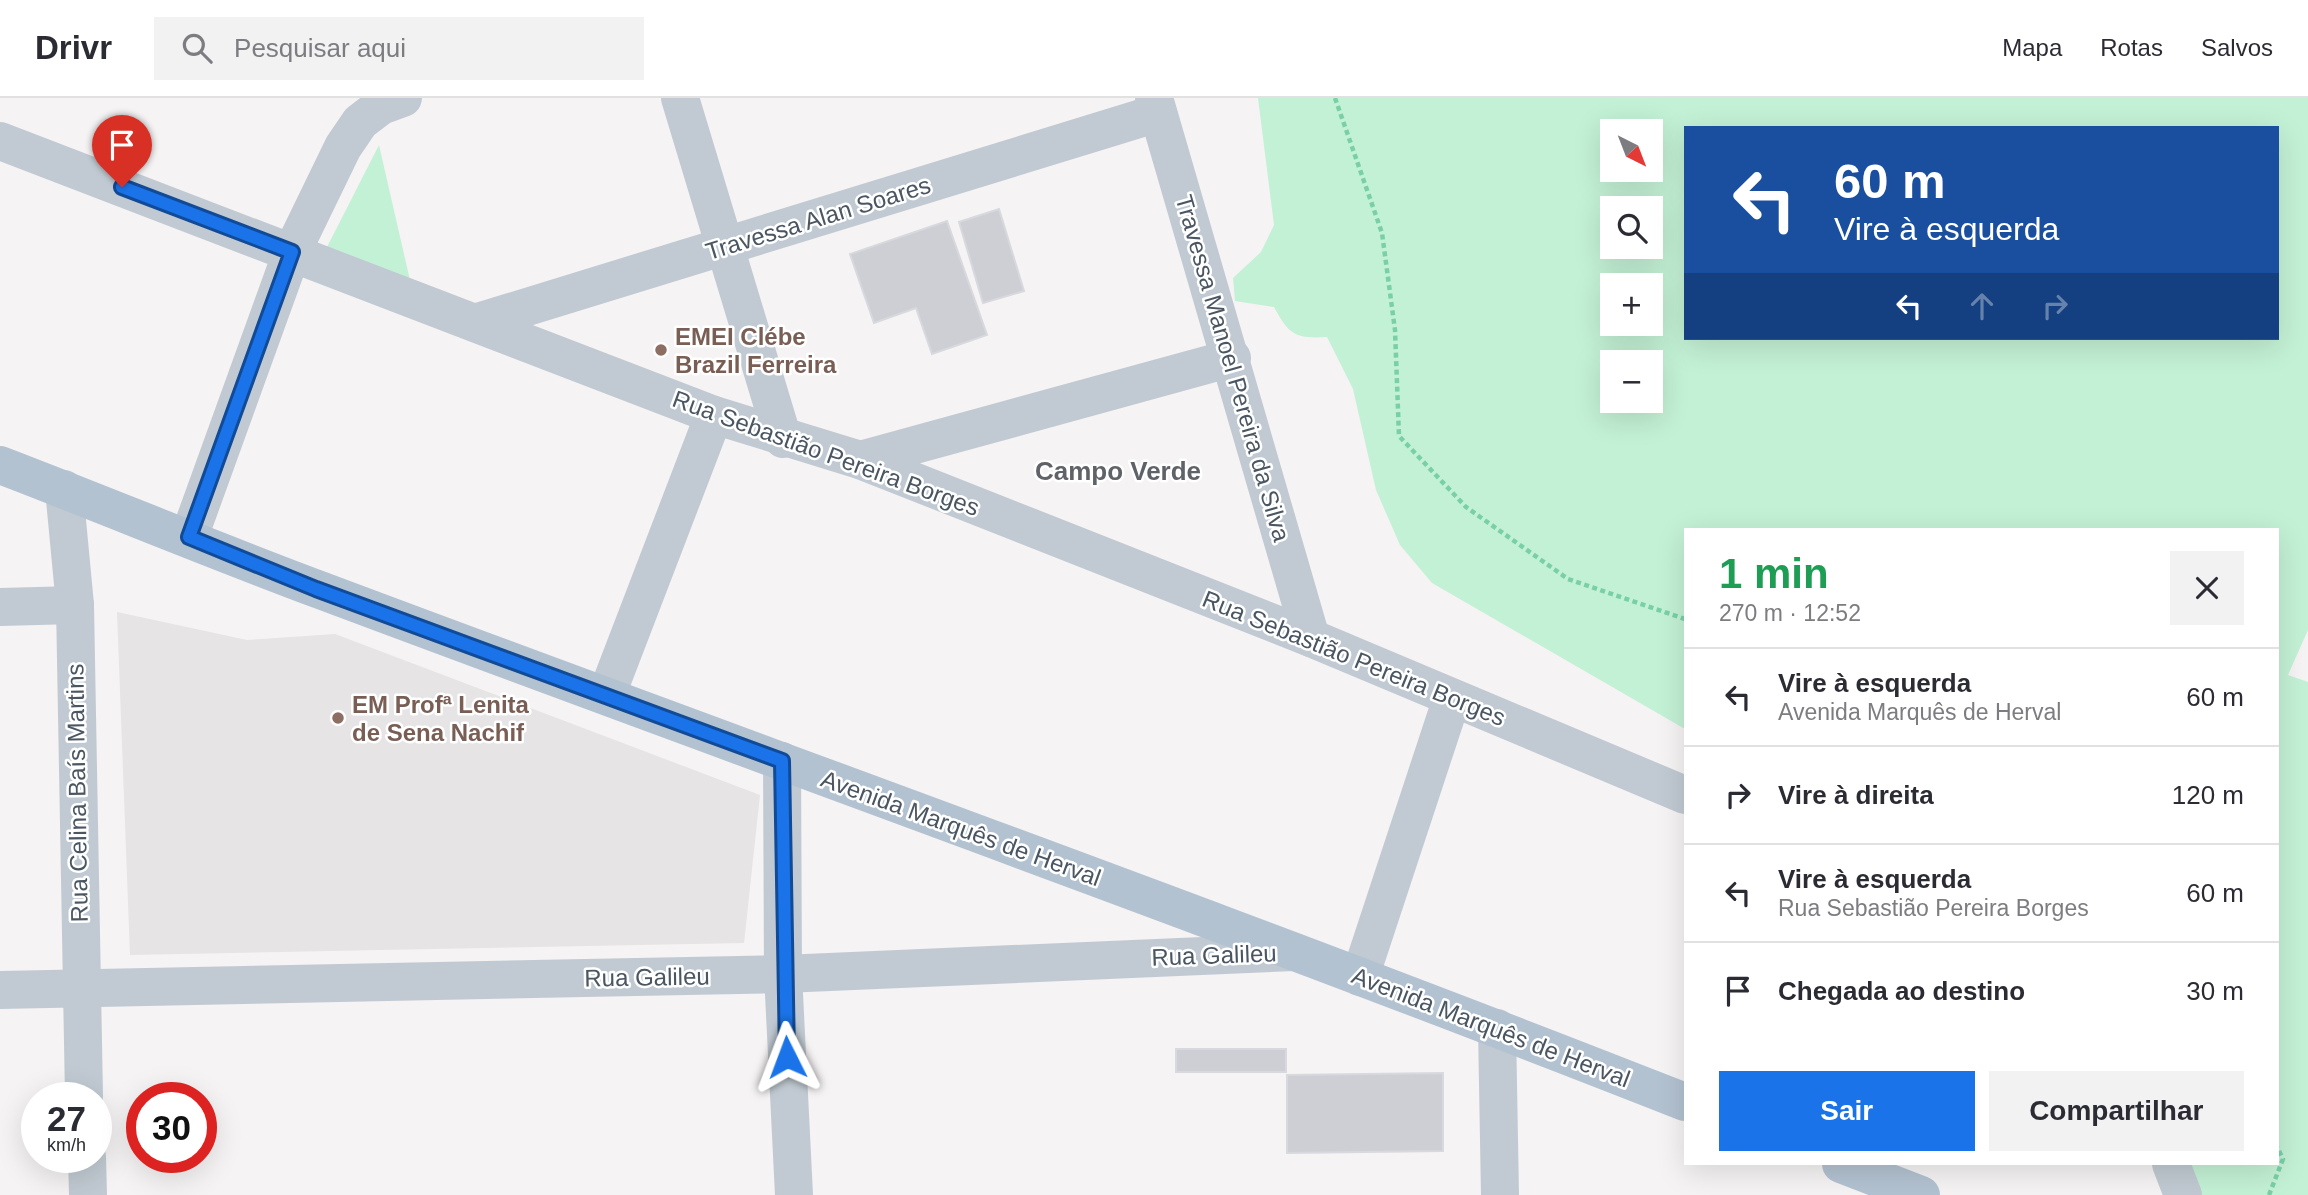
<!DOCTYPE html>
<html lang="pt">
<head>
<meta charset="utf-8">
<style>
	body { margin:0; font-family:Arial,sans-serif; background:#f2f2f3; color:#2b2b33; height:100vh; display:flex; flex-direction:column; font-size:26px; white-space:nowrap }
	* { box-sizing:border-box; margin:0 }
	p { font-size:23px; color:#7c7c81 }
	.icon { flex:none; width:38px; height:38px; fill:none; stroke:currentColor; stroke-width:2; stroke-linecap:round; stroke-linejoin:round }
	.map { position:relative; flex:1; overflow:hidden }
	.details { position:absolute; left:1684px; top:430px; width:595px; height:637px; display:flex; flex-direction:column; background:#fff; border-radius:0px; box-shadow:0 7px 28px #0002 }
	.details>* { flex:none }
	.hud { position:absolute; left:1684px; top:28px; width:595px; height:214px; border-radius:0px; box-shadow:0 7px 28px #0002; background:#1a4fa0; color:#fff; overflow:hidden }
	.needle { width:46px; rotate:138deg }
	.tools { position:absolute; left:1600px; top:21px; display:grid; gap:14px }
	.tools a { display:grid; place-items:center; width:63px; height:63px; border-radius:0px; background:#fff; box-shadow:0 7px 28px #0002; font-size:35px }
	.speed { position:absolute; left:21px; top:984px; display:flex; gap:14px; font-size:35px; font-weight:700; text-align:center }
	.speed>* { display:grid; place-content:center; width:91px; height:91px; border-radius:50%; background:#fff; box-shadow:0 7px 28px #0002; line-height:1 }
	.speed small { font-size:18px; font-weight:400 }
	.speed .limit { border:10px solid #d22; background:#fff; color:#111 }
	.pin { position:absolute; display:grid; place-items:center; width:60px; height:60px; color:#fff; margin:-72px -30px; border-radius:50% 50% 50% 0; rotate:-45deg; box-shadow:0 0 7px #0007 }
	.pin .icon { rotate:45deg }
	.me { position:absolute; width:77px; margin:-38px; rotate:357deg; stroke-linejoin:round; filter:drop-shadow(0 0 5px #0008) }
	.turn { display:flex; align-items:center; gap:24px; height:147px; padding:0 35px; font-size:32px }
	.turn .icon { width:91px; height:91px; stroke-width:2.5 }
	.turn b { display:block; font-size:49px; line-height:60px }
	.lanes { display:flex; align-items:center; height:66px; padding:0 35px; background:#0003; justify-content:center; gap:35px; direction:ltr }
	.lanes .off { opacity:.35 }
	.round { display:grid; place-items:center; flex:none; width:74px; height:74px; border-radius:0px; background:#f2f2f3 }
	.headline { display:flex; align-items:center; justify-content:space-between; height:119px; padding:0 35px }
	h1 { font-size:42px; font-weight:700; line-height:52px; color:#1e9e55 }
	.cta { display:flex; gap:14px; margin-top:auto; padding:14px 35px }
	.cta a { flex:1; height:80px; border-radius:0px; background:#1a73e8; color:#fff; font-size:28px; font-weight:700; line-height:80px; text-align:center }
	.cta a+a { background:#f2f2f3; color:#2b2b33 }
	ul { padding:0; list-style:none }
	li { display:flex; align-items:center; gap:21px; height:98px; padding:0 35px; border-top:2px solid #e1e1e2 }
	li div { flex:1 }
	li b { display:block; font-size:26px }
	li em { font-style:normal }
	header { display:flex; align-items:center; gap:42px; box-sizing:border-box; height:98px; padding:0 35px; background:#fff; border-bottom:2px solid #e1e1e2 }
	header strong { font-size:33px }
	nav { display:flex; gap:38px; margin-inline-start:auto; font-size:24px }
	.search { width:490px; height:63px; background:#f2f2f3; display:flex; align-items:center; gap:18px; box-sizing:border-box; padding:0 24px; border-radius:0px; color:#7c7c81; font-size:26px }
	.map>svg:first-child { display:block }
</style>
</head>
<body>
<header>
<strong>Drivr</strong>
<div class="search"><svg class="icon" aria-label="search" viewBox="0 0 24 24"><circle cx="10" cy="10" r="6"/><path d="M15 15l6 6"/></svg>Pesquisar aqui</div>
<nav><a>Mapa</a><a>Rotas</a><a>Salvos</a></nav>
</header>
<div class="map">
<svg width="2308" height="1097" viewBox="0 0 2308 1097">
	<rect width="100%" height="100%" fill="#f5f3f3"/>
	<!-- education -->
	<polygon fill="#e6e4e5" points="117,514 247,542 335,536 760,697 744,845 130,857"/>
	<!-- green -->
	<g fill="#c3f1d5" fill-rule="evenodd">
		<path d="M1258,0h1050v532l-20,45 20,7v513h-117l-6,-31h92v-634h-592v199l-253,-146 -32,-38 -24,-55 -23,-101 -26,-52c-31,2 -38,-2 -53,-30l-39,-6 -2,-23 28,-26 13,-27zM1685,30h592v210h-592zM1612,33h38v39h-38zM1612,110h38v39h-38zM1612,187h38v39h-38zM1612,264h38v39h-38z"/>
		<polygon points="379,47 412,191 324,155"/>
	</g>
	<!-- building -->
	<g fill="#cdcfd5" stroke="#d7d9de" stroke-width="2">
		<polygon points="999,111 1024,193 983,205 959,124"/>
		<polygon points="947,123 987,237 932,256 916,210 874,225 850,156"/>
		<rect x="1176" y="951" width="110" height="23"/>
		<polygon points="1443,975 1443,1053 1287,1055 1287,977"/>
	</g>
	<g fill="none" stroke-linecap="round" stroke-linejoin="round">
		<!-- path -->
		<g stroke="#7ad0a6" stroke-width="4.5" stroke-dasharray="5 3.5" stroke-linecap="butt">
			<polyline points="1335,0 1382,135 1395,232 1399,338 1466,409 1568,481 1685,521"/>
			<polyline points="2269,1097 2283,1061 2277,1049"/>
		</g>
		<!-- minor -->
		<g stroke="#c1cad2" stroke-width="38">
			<polyline points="680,0 783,341"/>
			<polyline points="1154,0 1311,540"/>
			<polyline points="0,43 714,317 860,362 1311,540 1685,697"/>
			<polyline points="478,224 1158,15"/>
			<polyline points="860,362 1232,260"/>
			<polyline points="64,391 75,507 84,999"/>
			<polyline points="189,439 292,154 343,49 360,24 381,8 403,0"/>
			<polyline points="0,509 75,507"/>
			<polyline points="607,596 714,317"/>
			<polyline points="782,663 783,876 794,1097"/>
			<polyline points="1360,879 1452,600"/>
			<polyline points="0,892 783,876 1294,854"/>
			<polyline points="1497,930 1500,1097"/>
			<polyline points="87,1059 88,1097"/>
			<polyline points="2171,1066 2183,1097"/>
		</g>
		<!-- major -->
		<g stroke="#b3c2d1" stroke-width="38">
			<path d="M0,367c107,41 213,85 320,125 456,171 913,334 1365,512"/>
			<polyline points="1841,1066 1921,1097"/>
		</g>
	</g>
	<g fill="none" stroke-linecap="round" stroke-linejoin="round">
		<!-- route casing -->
		<g stroke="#114b97" stroke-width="18">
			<polyline id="route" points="122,89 292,154 189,439 316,491 782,663 787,959"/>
		</g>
		<!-- route -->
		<use href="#route" stroke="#1a73e8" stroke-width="12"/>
	</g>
	<!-- markers -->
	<g fill="#8d6e63" stroke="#fff" stroke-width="2.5">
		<circle cx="661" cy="252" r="7"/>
		<circle cx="338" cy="620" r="7"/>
	</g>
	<g text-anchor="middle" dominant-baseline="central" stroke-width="5" stroke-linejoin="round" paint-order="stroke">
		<!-- street labels -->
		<g font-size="24" fill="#4a5661" stroke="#fff">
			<text transform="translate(818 120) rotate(-17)">Travessa Alan Soares</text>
			<text transform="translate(1233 270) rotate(74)">Travessa Manoel Pereira da Silva</text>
			<text transform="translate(826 355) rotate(20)">Rua Sebastião Pereira Borges</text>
			<text transform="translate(1354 560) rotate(22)">Rua Sebastião Pereira Borges</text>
			<text transform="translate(77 695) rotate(-91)">Rua Celina Baís Martins</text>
			<text transform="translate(961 730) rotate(20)">Avenida Marquês de Herval</text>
			<text transform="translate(1214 857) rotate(-2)">Rua Galileu</text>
			<text transform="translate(647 879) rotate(-1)">Rua Galileu</text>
			<text transform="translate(1491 929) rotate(21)">Avenida Marquês de Herval</text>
		</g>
		<!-- education labels -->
		<g font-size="24" font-weight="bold" fill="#785e54" stroke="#fff" text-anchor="start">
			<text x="675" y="238">EMEI Clébe<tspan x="675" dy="28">Brazil Ferreira</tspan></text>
			<text x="352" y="606">EM Profª Lenita<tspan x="352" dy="28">de Sena Nachif</tspan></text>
		</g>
		<!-- neighbourhood labels -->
		<g font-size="26" font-weight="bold" fill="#5f6368" stroke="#fff">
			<text x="1118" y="373">Campo Verde</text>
		</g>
	</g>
</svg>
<div class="tools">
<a><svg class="needle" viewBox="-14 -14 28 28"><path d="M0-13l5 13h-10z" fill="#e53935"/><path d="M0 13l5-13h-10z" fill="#7c7c81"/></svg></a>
<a><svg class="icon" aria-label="search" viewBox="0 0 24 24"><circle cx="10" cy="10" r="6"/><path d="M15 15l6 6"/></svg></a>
<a>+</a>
<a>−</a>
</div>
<div class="speed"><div>27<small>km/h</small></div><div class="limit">30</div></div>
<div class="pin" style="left:122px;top:89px;background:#d93025"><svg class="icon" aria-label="arrive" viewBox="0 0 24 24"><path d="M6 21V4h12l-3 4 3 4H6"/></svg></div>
<svg class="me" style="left:787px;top:959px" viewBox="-20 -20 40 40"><path d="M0-17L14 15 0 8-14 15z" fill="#1a73e8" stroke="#fff" stroke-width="4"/></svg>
<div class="hud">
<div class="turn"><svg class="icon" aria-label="left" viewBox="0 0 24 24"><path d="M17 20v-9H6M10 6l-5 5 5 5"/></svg><div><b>60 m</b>Vire à esquerda</div></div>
<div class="lanes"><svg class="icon" aria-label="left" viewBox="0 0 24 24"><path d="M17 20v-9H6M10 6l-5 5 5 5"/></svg><svg class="icon off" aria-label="ahead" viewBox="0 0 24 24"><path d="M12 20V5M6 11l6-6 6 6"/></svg><svg class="icon off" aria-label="right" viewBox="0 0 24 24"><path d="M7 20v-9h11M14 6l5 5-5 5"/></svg></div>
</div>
<section class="details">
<div class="headline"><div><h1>1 min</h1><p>270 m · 12:52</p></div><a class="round"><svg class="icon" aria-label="close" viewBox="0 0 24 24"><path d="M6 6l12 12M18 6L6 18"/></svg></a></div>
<ul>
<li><svg class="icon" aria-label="left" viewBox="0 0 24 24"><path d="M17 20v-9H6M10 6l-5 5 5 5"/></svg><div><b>Vire à esquerda</b><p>Avenida Marquês de Herval</p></div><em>60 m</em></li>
<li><svg class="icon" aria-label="right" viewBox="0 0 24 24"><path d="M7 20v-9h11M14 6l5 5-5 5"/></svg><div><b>Vire à direita</b></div><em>120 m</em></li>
<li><svg class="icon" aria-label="left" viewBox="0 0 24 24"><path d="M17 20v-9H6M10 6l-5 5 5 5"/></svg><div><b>Vire à esquerda</b><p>Rua Sebastião Pereira Borges</p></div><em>60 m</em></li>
<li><svg class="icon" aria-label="arrive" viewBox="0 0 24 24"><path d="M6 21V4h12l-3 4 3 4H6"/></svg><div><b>Chegada ao destino</b></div><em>30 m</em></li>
</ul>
<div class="cta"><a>Sair</a><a>Compartilhar</a></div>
</section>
</div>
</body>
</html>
